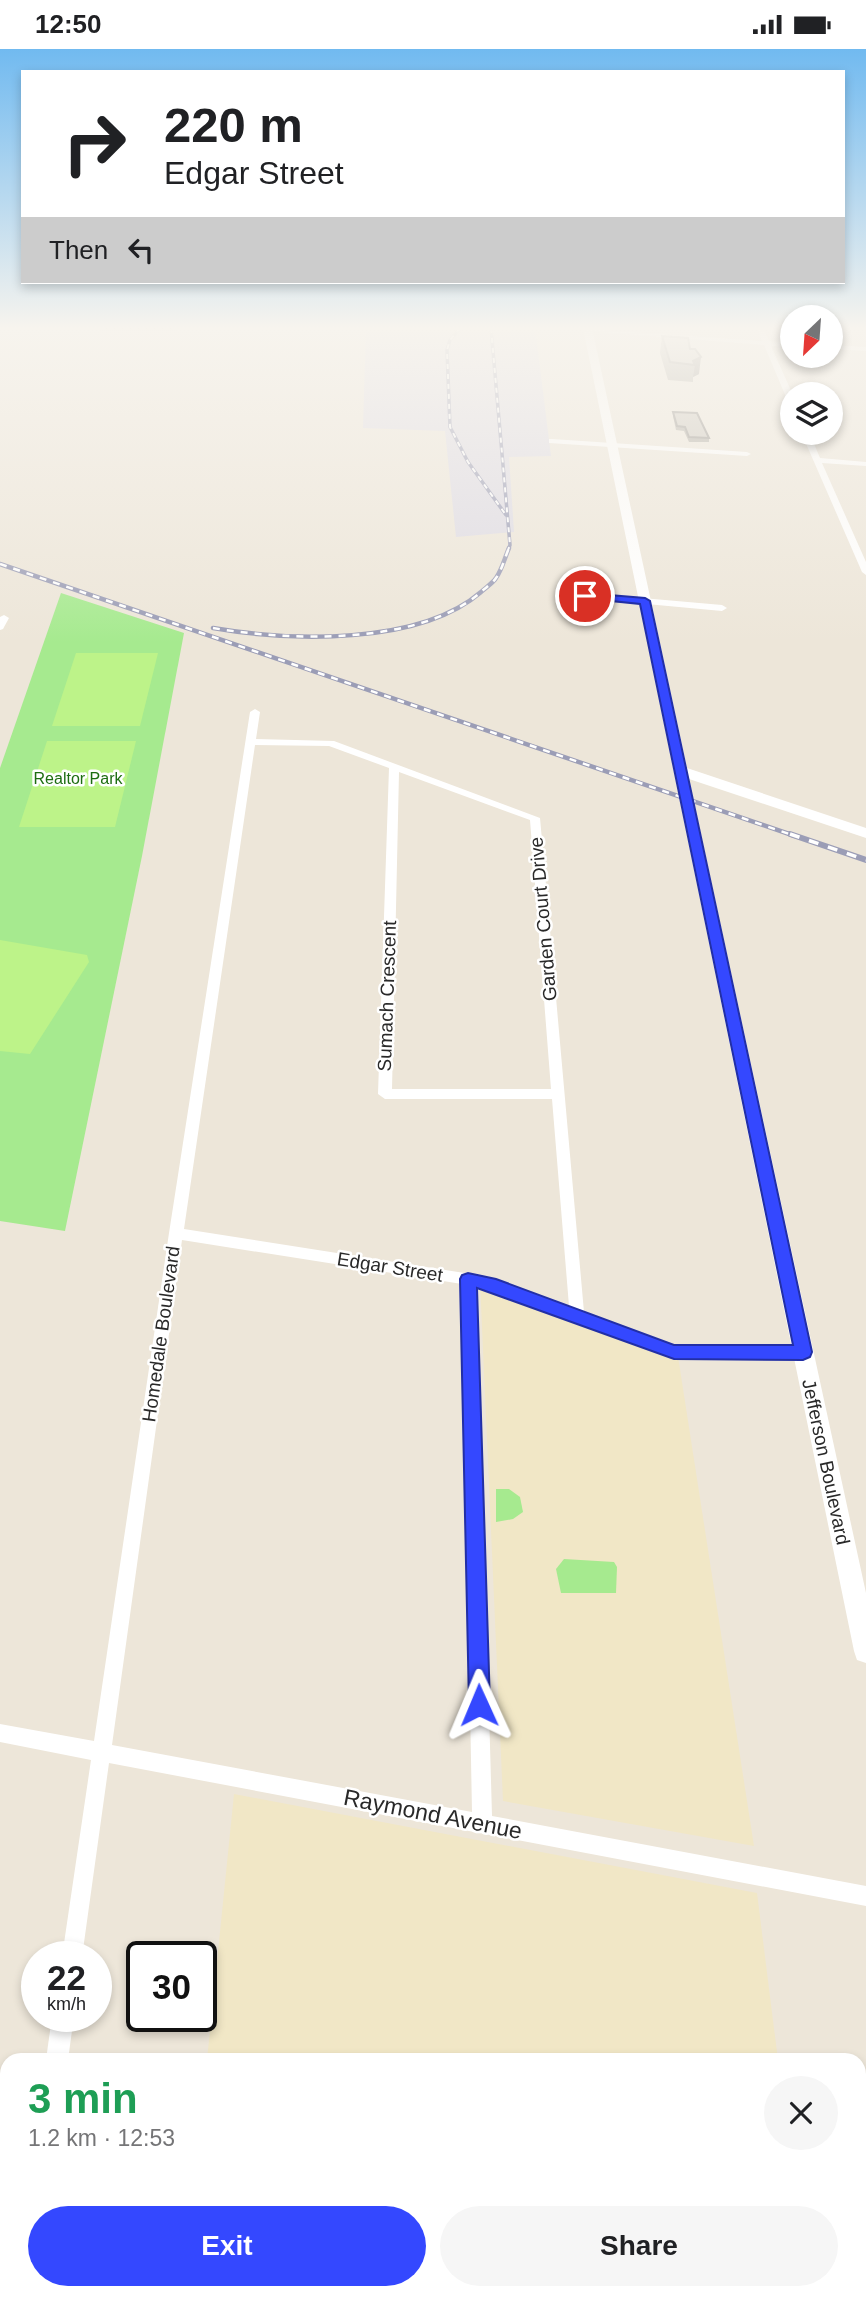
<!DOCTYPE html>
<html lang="en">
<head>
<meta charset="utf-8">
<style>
	body { margin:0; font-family:Helvetica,sans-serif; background:#f6f6f6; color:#202124; height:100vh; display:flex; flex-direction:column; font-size:26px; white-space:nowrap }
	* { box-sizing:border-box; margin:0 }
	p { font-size:23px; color:#757577 }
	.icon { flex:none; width:38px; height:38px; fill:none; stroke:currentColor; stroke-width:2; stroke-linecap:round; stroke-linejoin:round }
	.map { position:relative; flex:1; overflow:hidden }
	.sheet { position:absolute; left:0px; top:2004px; width:866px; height:247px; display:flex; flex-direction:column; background:#fff; border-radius:21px 21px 0 0; box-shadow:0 4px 10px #0003 }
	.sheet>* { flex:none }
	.guide { position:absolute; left:21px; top:21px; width:824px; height:214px; border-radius:0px; box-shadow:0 4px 10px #0003; background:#fff; color:#202124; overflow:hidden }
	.needle { width:46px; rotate:205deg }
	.buttons { position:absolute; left:780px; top:256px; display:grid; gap:14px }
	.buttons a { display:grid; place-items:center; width:63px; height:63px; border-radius:50%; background:#fff; box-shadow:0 4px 10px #0003; font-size:35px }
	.speed { position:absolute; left:21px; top:1892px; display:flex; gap:14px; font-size:35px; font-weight:700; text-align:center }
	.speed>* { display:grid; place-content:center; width:91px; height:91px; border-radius:50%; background:#fff; box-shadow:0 4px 10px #0003; line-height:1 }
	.speed small { font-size:18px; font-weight:400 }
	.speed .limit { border:4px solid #111; border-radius:10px; background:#fff; color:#111 }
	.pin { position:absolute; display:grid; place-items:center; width:60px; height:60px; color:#fff; margin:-30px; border:4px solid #fff; border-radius:50%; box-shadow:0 2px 7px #0007 }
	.me { position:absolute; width:77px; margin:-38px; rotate:359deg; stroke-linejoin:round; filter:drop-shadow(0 0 5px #0008) }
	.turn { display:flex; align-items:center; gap:24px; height:147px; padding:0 28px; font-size:32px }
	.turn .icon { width:91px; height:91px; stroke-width:2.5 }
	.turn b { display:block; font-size:49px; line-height:60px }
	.then { display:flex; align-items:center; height:66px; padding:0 28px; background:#0003; gap:14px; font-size:26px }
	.round { display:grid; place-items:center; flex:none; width:74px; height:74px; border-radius:37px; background:#f6f6f6 }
	.headline { display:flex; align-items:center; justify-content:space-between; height:119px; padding:0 28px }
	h1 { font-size:42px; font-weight:600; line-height:52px; color:#1e9e55 }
	.button { display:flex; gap:14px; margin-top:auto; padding:14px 28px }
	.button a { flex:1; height:80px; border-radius:42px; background:#3448ff; color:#fff; font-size:28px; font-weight:600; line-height:80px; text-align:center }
	.button a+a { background:#f6f6f6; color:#202124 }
	.status { display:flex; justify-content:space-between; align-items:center; height:49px; padding:0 35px; background:#fff; direction:ltr }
	.status svg { height:19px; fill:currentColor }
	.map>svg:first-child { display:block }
</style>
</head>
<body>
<div class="status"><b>12:50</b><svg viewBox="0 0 49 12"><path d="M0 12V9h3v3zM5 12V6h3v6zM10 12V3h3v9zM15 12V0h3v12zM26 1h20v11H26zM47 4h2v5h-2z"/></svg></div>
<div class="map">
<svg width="866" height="2249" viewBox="0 0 866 2249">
	<rect width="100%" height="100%" fill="#ede6d9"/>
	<!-- industrial -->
	<polygon fill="#dedbe4" points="366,279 535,279 551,407 509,408 514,483 456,488 445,382 363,379"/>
	<!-- education -->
	<g fill="#f1e7c6">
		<polygon points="480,1233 677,1301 754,1797 503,1752"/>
		<polygon points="234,1745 757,1844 778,2011 207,2011"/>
		<polygon points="183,2244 808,2244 809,2249 182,2249"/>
	</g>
	<!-- green -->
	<g fill="#a6ea8f">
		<polygon points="61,544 184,584 142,807 65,1182 0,1172 0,719"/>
		<polygon points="496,1440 509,1440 520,1448 523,1463 513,1470 496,1473"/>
		<polygon points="564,1510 614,1513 617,1518 616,1544 561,1544 556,1520"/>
	</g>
	<!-- pitch -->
	<g fill="#bdf389">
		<polygon points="76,604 158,604 140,677 52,677"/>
		<polygon points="47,692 136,692 115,778 19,778"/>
		<polygon points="0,891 87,906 89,913 30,1005 0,1002"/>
	</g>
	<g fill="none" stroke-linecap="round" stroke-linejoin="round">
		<!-- minor -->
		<g fill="#fff" fill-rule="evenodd">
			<polygon points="757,279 763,279 769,292 793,294 793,298 771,297 793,346 793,357 789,355 764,296 585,282 588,280 762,292"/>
			<polygon points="831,296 866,298 866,302 831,300"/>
			<polygon points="801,383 809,383 820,409 866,413 866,417 822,414 866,513 866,526 862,523"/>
			<polygon points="552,390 747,403 751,405 747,407 549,394 549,390"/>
			<polygon points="585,544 722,556 727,559 722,562 582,549 581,547"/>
			<polygon points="4,566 9,569 3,580 0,581 0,568"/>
			<path d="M255,660l5,3 -4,27 78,2 206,77 44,494 90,34h129l6,1 2,5 -2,5 -6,1h-129l-185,-69 -12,-2 15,529 374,70v20l-757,-143 -27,194h-20l29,-197 -91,-18v-18l94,17 75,-508 81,-521zM255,696l74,1 60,22 -11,326 7,5h167l17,207 -79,-29 -306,-48zM399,723l131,48 21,269h-159zM182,1191l280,44 10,528 -360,-67z"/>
			<polygon points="52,1967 74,1967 68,2011 46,2011"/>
			<polygon points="11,2244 35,2244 34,2249 10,2249"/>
		</g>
		<!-- tertiary -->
		<polygon fill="#fff" fill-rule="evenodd" points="583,279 592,279 687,719 866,779 866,789 689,730 866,1544 866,1614 857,1611 854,1602"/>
		<!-- rail-far2 casing -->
		<g stroke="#9b9db6" stroke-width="3.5">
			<g id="rail-far2">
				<polyline points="460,279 450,291 447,301 450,378 468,413 506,466"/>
				<polyline points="491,279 510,496 508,501"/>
			</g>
		</g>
		<!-- rail-far1 casing -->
		<g stroke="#9b9db6" stroke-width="4.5">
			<g id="rail-far1">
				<polyline points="0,515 795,787"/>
				<path d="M213,579c76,13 206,18 268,-36 4,-4 12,-9 15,-14 6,-8 9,-21 13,-30"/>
			</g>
		</g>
		<!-- rail casing -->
		<g stroke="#9b9db6" stroke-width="6">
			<polyline id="rail" points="790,785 866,811"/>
		</g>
		<!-- rail-far2 -->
		<use href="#rail-far2" stroke="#fff" stroke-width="2" stroke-dasharray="5" stroke-linecap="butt"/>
		<!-- rail-far1 -->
		<use href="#rail-far1" stroke="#fff" stroke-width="2.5" stroke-dasharray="7" stroke-linecap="butt"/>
		<!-- rail -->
		<use href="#rail" stroke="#fff" stroke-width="3.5" stroke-dasharray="10" stroke-linecap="butt"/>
	</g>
	<!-- wall -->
	<g fill="#aca89f">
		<polygon points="100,279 179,279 178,282 101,282"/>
		<polygon points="662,287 690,300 699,325 693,328 693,333 668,331 660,304"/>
		<polygon points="673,363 709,389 709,393 689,393 684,382 676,381 673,367"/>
	</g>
	<!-- shaded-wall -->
	<polygon fill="#8c8882" points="701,308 699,325 693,328 695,316 693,312"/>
	<!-- building -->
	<g fill="#c8c3b9" stroke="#8c8882" stroke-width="2">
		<polygon points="662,287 688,289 690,300 695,300 701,308 693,312 695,316 670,313"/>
		<polygon points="673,363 697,364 709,389 689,388 685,378 677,377"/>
	</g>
	<!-- sky -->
	<linearGradient id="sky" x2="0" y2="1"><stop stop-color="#71baf0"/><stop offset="0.47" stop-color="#f7f4ee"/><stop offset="1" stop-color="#f7f4ee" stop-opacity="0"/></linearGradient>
	<rect width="866" height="594" fill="url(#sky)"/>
	<!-- route -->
	<polygon fill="#3448ff" stroke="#222fa6" stroke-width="2" points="585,544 645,549 650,552 812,1303 810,1308 803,1311 674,1310 477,1239 490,1656 487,1663 479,1666 472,1663 469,1656 460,1230 462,1226 468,1224 496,1230 674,1296 793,1296 640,555 582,549 582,545"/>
	<g text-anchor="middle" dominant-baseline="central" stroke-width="5" stroke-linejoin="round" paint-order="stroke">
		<!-- far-park labels -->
		<g font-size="16" fill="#1d6d12" stroke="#fff">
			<text x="78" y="729">Realtor Park</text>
		</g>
		<!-- street labels -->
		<g font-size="19" fill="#292929" stroke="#fff">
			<text transform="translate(543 870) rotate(-95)">Garden Court Drive</text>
			<text transform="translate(387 947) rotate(-88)">Sumach Crescent</text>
			<text transform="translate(390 1218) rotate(9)">Edgar Street</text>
			<text transform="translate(161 1285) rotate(-82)">Homedale Boulevard</text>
			<text transform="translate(826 1413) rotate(78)">Jefferson Boulevard</text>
		</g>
		<!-- near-street labels -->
		<g font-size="23" fill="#292929" stroke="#fff">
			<text transform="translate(433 1765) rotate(11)">Raymond Avenue</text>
		</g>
	</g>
</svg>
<div class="buttons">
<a><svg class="needle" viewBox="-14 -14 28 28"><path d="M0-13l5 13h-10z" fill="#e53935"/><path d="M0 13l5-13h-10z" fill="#757577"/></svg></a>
<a><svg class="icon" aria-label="layers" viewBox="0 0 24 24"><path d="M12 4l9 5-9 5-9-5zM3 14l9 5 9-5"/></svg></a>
</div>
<div class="speed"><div>22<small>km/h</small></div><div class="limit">30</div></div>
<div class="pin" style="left:585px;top:547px;background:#d93025"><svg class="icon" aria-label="arrive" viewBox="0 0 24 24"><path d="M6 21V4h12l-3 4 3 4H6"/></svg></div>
<svg class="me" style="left:479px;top:1656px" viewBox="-20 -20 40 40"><path d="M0-17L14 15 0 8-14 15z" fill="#3448ff" stroke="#fff" stroke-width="4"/></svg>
<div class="guide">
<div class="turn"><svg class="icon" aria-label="right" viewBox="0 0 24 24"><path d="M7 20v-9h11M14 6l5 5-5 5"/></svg><div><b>220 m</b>Edgar Street</div></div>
<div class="then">Then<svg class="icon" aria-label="left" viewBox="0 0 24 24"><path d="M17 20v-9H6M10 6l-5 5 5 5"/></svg></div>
</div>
<section class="sheet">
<div class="headline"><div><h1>3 min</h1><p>1.2 km · 12:53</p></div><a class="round"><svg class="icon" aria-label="close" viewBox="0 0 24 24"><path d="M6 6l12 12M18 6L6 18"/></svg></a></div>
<div class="button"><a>Exit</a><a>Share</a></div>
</section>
</div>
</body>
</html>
